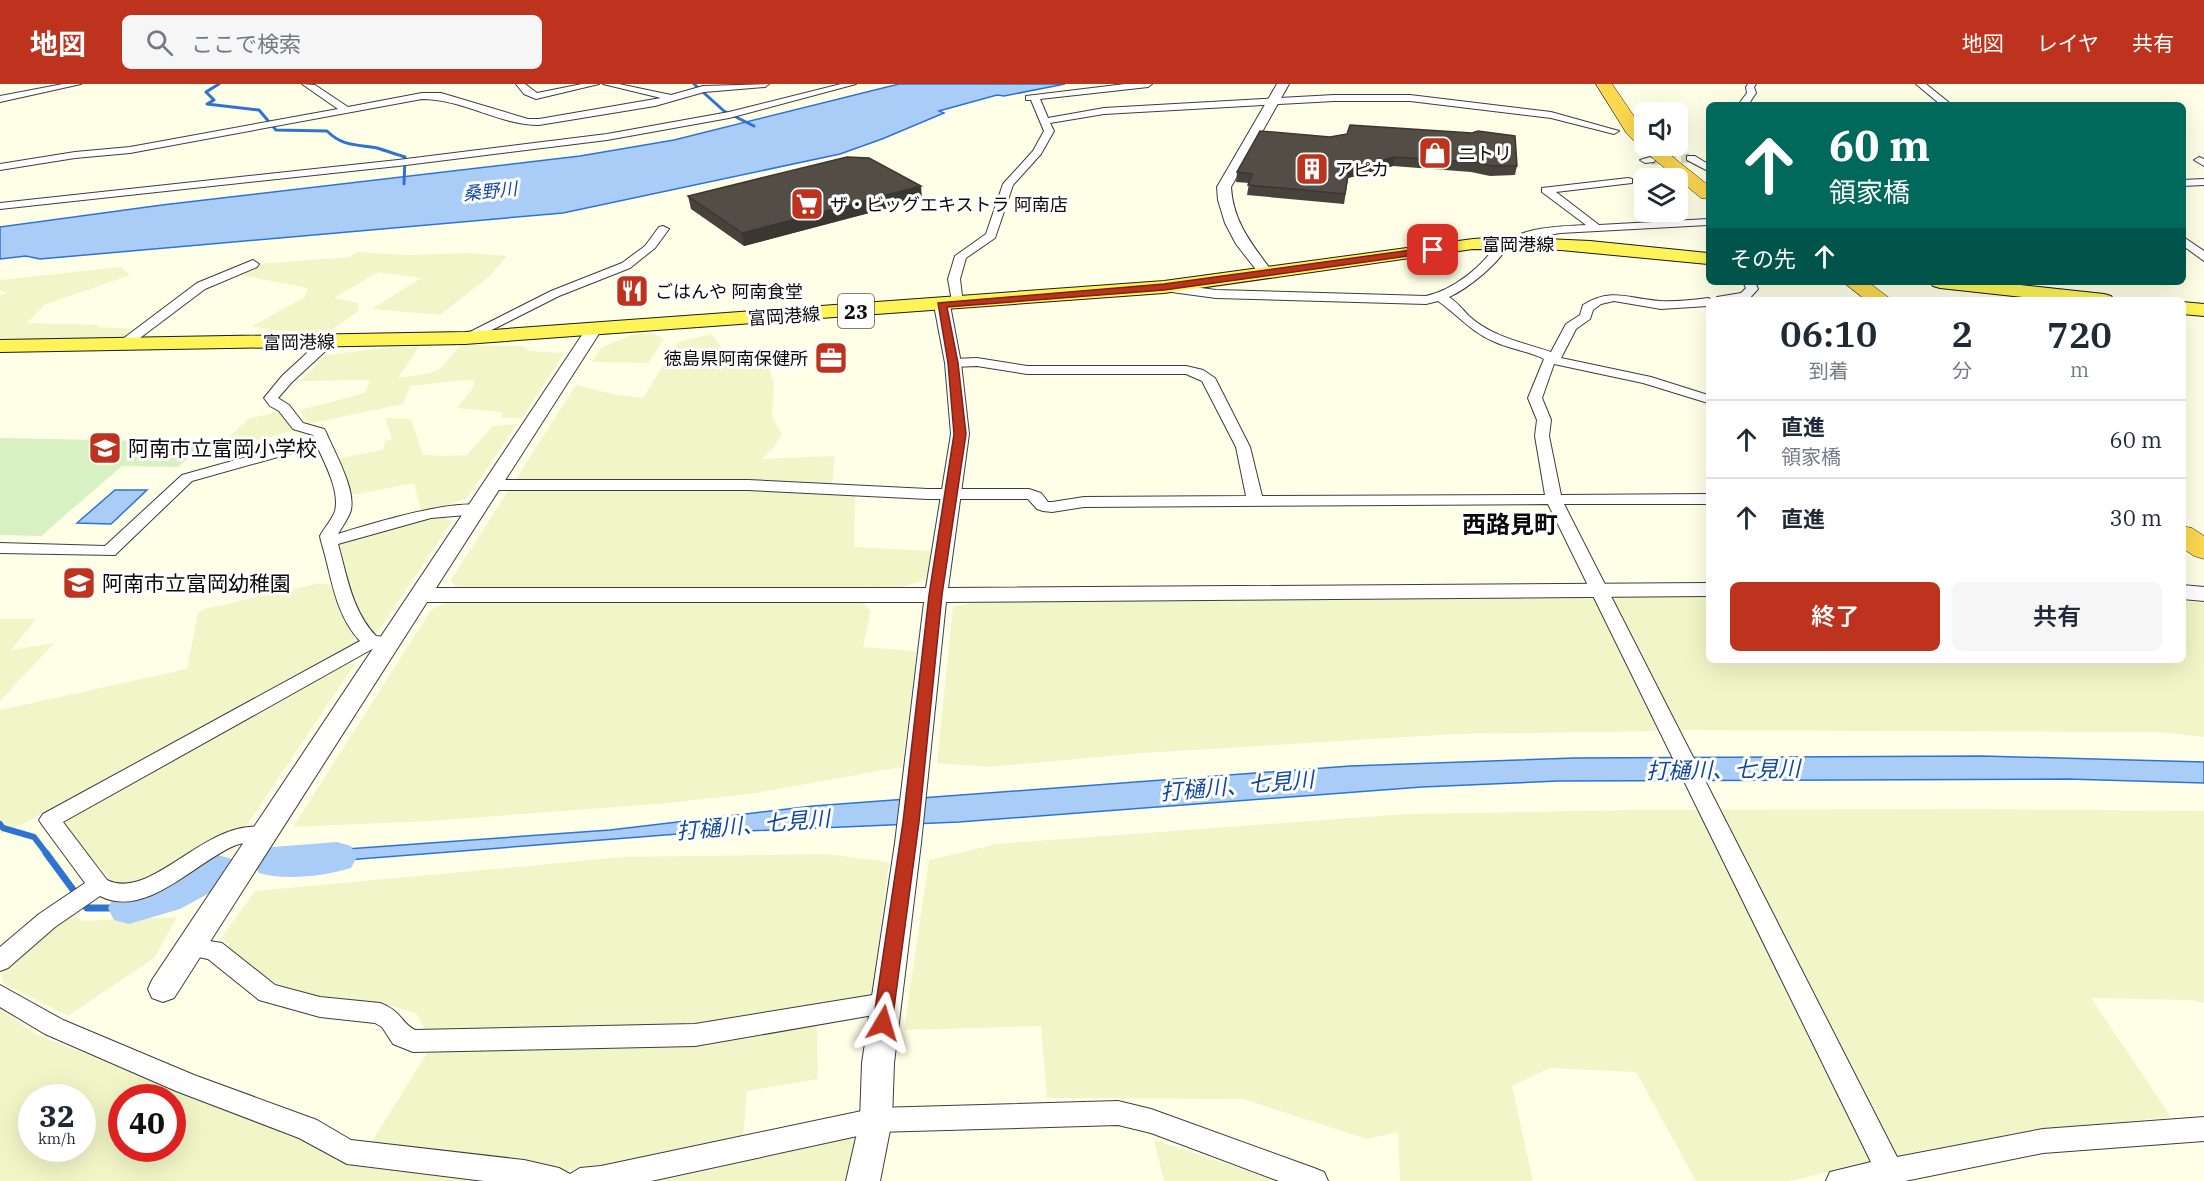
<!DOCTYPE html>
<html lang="ja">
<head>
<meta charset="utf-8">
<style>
	body { margin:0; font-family:"IBM Plex Serif","Noto Sans JP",serif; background:#f6f6f7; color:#1f2937; height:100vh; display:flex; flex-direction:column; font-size:22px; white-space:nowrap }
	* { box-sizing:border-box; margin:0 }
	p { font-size:20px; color:#747a83 }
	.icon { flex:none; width:33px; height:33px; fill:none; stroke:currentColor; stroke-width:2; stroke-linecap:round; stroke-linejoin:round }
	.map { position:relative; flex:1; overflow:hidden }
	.drawer { position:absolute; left:1706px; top:213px; width:480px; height:366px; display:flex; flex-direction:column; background:#fff; border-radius:9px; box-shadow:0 6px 24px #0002 }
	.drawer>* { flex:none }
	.guide { position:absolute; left:1706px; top:18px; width:480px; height:183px; border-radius:9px; box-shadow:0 6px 24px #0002; background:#00695c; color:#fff; overflow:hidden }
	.buttons { position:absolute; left:1634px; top:18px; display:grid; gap:12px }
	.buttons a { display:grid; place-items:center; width:54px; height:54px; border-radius:9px; background:#fff; box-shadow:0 6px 24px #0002; font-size:30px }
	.speed { position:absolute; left:18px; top:1000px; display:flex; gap:12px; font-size:30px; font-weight:700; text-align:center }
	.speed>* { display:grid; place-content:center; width:78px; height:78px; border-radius:50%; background:#fff; box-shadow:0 6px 24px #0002; line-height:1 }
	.speed small { font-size:15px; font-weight:400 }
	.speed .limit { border:9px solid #d22; background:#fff; color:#111 }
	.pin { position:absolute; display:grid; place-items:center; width:51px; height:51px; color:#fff; margin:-26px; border-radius:12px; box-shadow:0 3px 9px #0006 }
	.me { position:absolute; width:66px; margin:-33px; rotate:7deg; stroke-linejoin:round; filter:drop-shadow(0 0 4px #0008) }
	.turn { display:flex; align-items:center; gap:21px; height:126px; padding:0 24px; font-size:27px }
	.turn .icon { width:78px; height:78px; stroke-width:2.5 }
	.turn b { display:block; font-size:42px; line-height:51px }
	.then { display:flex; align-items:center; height:57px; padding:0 24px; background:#0003; gap:12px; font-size:22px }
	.eta { display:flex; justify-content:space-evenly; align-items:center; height:102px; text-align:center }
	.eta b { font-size:36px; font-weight:600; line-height:42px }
	.cta { display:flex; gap:12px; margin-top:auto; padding:12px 24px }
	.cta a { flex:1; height:69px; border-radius:9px; background:#be331e; color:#fff; font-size:24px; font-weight:600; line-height:69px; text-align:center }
	.cta a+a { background:#f6f6f7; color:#1f2937 }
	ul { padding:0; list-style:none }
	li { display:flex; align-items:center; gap:18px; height:78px; padding:0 24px; border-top:2px solid #e0e1e3 }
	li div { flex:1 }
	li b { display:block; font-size:22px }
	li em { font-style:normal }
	header { display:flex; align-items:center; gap:36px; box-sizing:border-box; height:84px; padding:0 30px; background:#be331e; color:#fff }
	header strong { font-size:28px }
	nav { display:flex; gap:33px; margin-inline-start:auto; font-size:21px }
	.search { width:420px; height:54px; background:#f6f6f7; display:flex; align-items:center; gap:15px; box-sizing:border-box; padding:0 21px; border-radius:9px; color:#747a83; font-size:22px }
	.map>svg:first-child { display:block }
</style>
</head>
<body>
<header>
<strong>地図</strong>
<div class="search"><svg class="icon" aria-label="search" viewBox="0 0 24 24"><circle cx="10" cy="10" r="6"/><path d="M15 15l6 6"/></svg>ここで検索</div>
<nav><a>地図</a><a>レイヤ</a><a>共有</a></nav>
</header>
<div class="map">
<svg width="2204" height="1097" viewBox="0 0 2204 1097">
	<rect width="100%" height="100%" fill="#ffffe7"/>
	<!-- farmland -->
	<g fill="#f1f5c7" fill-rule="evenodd">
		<polygon points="357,168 407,171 470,169 507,172 490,192 440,231 372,225 421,194 378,188 334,214 359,219 358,227 327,249 304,251 252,242 305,213 308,204 235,190 257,180 349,173"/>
		<polygon points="121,183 130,191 44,221 27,239 100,241 98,243 136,245 125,254 0,255 0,211 6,209 0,206 0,196"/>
		<polygon points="652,249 664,255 648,279 592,278 601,264 631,251"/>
		<polygon points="711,250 728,272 764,269 774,299 772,333 782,350 774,363 762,375 835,372 832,400 833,408 855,410 854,463 933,467 925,496 898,504 456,504 451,496 576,301 617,311 643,314 678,258"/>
		<polygon points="461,261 523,262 529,267 564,269 522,334 501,334 503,328 457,324 473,304 474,295 410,302 403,320 308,340 300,326 365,309 370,296 301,297 326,271 393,263 419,263 398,294 430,289 441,284"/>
		<polygon points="282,327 295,346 213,369 248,335"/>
		<polygon points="385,334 411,335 423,371 443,372 467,371 493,342 517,340 467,414 438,425 421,427 414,399 353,411 335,375 383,366 385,357 392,355"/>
		<polygon points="439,432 452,437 377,549 372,550 360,538 339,458"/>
		<polygon points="320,499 335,502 347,540 362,557 27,738 0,750 0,626 187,585 198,529 204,525"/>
		<polygon points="1587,512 1599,517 1660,647 1455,650 1143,669 989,683 937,679 953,523 988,516"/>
		<polygon points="1616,512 1708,512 1708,576 2182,576 2183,517 2204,519 2204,653 2159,648 1681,646 1612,519"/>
		<polygon points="451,516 861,517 871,527 863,563 917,567 902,683 755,709 669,719 429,737 293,743 431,526"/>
		<polygon points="0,535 36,535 11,566 54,559 0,617"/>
		<polygon points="344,579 354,581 245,744 130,804 117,804 63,740 67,734"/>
		<polygon points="1974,725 2204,727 2204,919 2191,916 2091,914 2171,1033 2050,1045 1919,1067 1789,1097 1696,1097 1636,988 1549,984 1512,1002 1533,1097 1400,1097 1398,1048 1367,1055 1243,1015 1047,1014 1041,942 904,946 929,776 997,760 1406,730 1634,726"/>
		<polygon points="826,770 889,778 872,911 817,921 818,995 747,1007 743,1053 592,1086 559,1086 369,1062 427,969 427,949 416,929 388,921 322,913 275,899 234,869 222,853 255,807 624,773"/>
		<polygon points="69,828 83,837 177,833 154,874 68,932 3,899 1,885"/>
		<path d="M0,924l35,26 241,94 65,30 166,23h-507zM32,1014h50v51h-50zM122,1014h50v51h-50z"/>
		<polygon points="849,1052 855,1055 845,1097 632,1097"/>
		<polygon points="1154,1056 1279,1097 1164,1097"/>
	</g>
	<!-- pitch -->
	<polygon fill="#d8f1c2" points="0,354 206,358 178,383 122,382 41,452 0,451"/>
	<!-- water -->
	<g fill="#aacdf8" stroke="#2e73d2" stroke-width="1.5">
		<polygon points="899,0 1065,0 1004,12 997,11 939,27 944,29 882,55 840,70 563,129 40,175 26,172 0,175 0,143 162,121 580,72 674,56"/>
		<polygon points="115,406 147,406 111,440 77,439"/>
		<polygon points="1982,672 2204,678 2204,699 2067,695 1558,697 1422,703 959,738 678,750 295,780 287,774 291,769 610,746 813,722 1350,682 1574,674"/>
	</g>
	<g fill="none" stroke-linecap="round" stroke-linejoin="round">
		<!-- stream-far2 -->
		<g stroke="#2e73d2" stroke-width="3">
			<path d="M219,0l-13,8 8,8 -7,4 52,6 17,20 51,1c16,16 30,13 50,17 9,3 19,6 28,9l-1,27"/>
			<polyline points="694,0 724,27 754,42"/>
		</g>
		<!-- stream-far1 -->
		<polyline stroke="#2e73d2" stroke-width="6" points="0,740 3,744 34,753 47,770"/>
		<!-- stream -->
		<g stroke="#2e73d2" stroke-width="7">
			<polyline points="46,769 77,811"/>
			<polyline points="83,818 87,824 129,824"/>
		</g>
		<!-- river -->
		<g fill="#aacdf8" fill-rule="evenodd">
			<path d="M337,758l14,4 6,11 -6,11c-25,8 -67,13 -92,5l-6,-11 6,-11 14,-4z"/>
			<polygon points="218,771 232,775 238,786 232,797 180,825 129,840 114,836 108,824 114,812 154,801 204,775"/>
		</g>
		<!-- minor-tunnel -->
		<polyline stroke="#dadac6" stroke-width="10" stroke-dasharray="10 5" stroke-linecap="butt" points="1651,76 1689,74"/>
		<!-- minor casing -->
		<g stroke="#3d3d3d" stroke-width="2">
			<g id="minor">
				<polygon points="63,0 81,0 0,18 0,12"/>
				<path d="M302,0l13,1 33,22 74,-14h19l87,26h11l122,-21 -58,-14h16l52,11 32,-9 66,-2 -4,3 -61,5 -49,14 -116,19c-40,0 -76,-26 -117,-26l-292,54 -55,5 -75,12v-6l75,-12 55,-5 208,-38z"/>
				<polygon points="516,0 525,0 537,9 582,0 599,0 536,15 524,10"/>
				<polygon points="841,0 856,0 729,34 607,56 398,82 0,125 0,119 398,76 607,50 729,28"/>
				<polygon points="1125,0 1152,0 1148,3 1040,15 1048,34 1104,24 1334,11 1410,11 1551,28 1619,47 1614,50 1551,34 1410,17 1334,17 1104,30 1050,39 1054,47 1041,70 1013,101 995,154 966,174 960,195 963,220 961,223 953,223 948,195 955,172 986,150 1003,100 1033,67 1044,47 1031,16 1026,16 1026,12"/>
				<polygon points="1748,0 1756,0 1754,3 1756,9 1748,21 1738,21 1747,9 1746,3"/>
				<polygon points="1916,0 1926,0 1952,21 1941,21"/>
				<polygon points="1687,72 1695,72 1708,80 1708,87 1687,76"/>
				<polygon points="1650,73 1655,76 1654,78 1645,79 1640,76"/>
				<polygon points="2199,73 2204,75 2204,82 2194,76"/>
				<path d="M1628,94l4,1v4l-76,9 43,33 109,-6v6l-148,8 -37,7 -9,5 -5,-3c-6,19 -42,47 -60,55 9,6 13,12 20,19 21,20 55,27 82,36l15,-28 14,-9 3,-10c29,-18 46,-6 77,-4 16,1 32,-1 48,-3l5,2h-5v6l-47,3 -47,-8 -13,3 -8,6 -3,9 -14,10 -15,29 90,19 57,18v8l-65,-20 -89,-19 -12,34 9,22 -2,16 12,59 147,-1v10h-144l333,653 146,-28 161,-12v24l-161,12 -138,28h-79l4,-9 41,-10 -323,-658 -464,3 -32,5 -9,-1 -6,-2 -9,-10h-100l-180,-9h-255l-8,-5 8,-5h255l180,9h101l12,4 7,9h4l32,-5 162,-1 -10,-49 -34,-66 -16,-7h-159l-50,-8 -24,1 -7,-4 7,-4 24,-1 50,8h159l17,4 12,8 35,69 12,49 283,-1 -10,-59 2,-16 -9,-22 16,-39c-16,-8 -34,-10 -49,-17 -23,-9 -37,-27 -57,-41l-12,3 -210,-6 -52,-7 -6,-4 6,-4 52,7 210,6c28,-6 59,-31 73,-56l4,-1 5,3c13,-15 58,-16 78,-17l-44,-33v-4z"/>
				<polygon points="2204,95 2204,101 2182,102 2182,96"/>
				<polygon points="663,142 669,145 655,164 630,184 559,212 470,257 460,257 458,254 551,207 622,179 645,162 659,143"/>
				<polygon points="2182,152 2204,167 2204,177 2182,161"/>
				<polygon points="253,176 259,180 257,183 205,205 128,263 123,264 116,260 197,199"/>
				<polygon points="1743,198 1755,198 1758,205 1749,215 1715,216 1717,213 1741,209 1746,204"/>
				<path d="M327,254l5,1 2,3 -2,3 -40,37 -14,16 11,7 14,18 21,6 2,3c8,20 32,60 24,81 -3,7 -8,14 -12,21 22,-7 134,-42 148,-25l-8,5 -47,4 -93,26c9,32 14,67 38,92l20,2 3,4 -3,4 -22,2 -311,174 44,58c47,23 103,-70 166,-51l3,6 -3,6c-12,3 -25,0 -37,4 -40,16 -90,75 -136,51l-45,31 -47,41 -8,3v-24l39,-33 46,-31 -42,-57 -4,-6 4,-6 317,-173c-26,-28 -28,-65 -39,-100l-1,-5c4,-8 12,-16 15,-25 5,-20 -10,-47 -18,-65l-125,35 -77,74 -115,-2v-10l105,3 77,-71 132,-37 -1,-3 -20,-6 -14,-18 -9,-5 -6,-8 18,-22 40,-37z"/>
				<path d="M191,854l31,5 53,42 45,12 60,6c22,8 20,19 35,27l280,-6 190,-31 9,3 3,7 -3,7 -9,3 -190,33 -282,6 -20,-8 -11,-17 -7,-4 -55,-6 -61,-17 -51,-41 -25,-5 -4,-7 4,-7z"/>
				<polygon points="0,901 63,936 194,991 317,1036 351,1056 524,1076 559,1084 570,1090 580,1084 601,1082 876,1024 1118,1017 1151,1025 1314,1084 1324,1088 1328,1097 1279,1097 1151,1049 1118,1041 876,1048 651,1097 484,1097 347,1080 299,1054 176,1007 45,950 0,923"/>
			</g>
		</g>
		<!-- tertiary casing -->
		<g stroke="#3d3d3d" stroke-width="2">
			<g id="tertiary">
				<path d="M1277,0h12l-58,103c2,36 22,58 42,86l-7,4 -5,-1 -25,-32 -11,-21 -7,-23 -1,-13z"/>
				<polygon points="942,216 950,221 961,279 969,350 948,504 1708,499 1708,512 946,518 921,759 894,979 892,1036 880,1097 846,1097 860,1036 862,979 895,759 924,518 427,518 174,914 163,918 152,914 148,905 152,896 588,242 594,240 602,245 436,504 926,504 951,350 945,279 934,221"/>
				<polygon points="2182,501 2204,503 2204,517 2182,515"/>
			</g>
		</g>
		<!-- primary casing -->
		<g stroke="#1b1b1b" stroke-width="2">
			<g id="primary">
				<polygon points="1502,153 1590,157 1708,169 1708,180 1561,166 1473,165 1164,209 465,260 0,268 0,256 465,248 1164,197 1473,155"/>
				<polygon points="1930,198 1993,198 2104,210 2111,212 2114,216 2051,216 1940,204 1933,202"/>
				<polygon points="2182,218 2204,220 2204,232 2182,230"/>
			</g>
		</g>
		<!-- trunk casing -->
		<g stroke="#1b1b1b" stroke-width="1">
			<g id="trunk">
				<polygon points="1596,0 1612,0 1644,47 1644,62 1659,62 1708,101 1708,115 1701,114 1643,66 1627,50"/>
				<polygon points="1843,198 1868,198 1892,216 1866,216"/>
				<polygon points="2182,442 2192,444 2204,452 2204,475 2194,472 2182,464"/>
			</g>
		</g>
		<!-- minor -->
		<use href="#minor" fill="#fff" fill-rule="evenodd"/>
		<!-- tertiary -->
		<use href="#tertiary" fill="#fff" fill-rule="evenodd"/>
		<!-- primary -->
		<use href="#primary" fill="#fef457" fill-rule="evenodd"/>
		<!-- trunk -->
		<use href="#trunk" fill="#fcd750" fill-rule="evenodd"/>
	</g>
	<!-- wall -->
	<g fill="#47423c">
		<polygon points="1260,47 1517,82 1515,91 1490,92 1471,88 1393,82 1348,94 1344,120 1247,111 1249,99 1236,98 1237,88"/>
		<polygon points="688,112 922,115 744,162 691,125"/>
	</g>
	<!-- shaded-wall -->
	<g fill="#3a3631">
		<polygon points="1394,73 1393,82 1348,94 1344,120 1349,85"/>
		<polygon points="921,102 922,115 744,162 742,149"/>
	</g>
	<!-- building -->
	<g fill="#534d46" stroke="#3a3631" stroke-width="1.5">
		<polygon points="1350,41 1472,49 1478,47 1515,52 1517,82 1492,82 1473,78 1394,73 1349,85 1345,110 1248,101 1252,90 1237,88 1260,47 1330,53 1347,50"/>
		<polygon points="847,73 869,74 921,102 742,149 688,112"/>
	</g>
	<!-- route -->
	<polygon fill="#be331e" stroke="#7c2114" stroke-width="1.5" points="1433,163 1437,164 1437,168 1164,206 947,223 958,279 966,350 942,511 919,738 892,939 889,945 883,947 876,945 873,939 903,738 929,511 954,350 948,279 938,219 1164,200"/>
	<!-- icons -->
	<defs>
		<g id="shop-square" transform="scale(1.725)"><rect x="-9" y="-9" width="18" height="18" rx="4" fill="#be331e" stroke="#fff"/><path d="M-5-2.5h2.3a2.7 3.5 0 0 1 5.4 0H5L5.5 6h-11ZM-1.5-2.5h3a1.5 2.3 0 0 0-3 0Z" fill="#fff"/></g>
		<g id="building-square" transform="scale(1.725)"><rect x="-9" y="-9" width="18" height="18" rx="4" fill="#be331e" stroke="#fff"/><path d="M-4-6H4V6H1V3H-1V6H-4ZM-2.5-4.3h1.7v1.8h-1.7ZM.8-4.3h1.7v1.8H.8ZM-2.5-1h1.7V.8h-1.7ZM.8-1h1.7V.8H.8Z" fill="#fff"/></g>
		<g id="supermarket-square" transform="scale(1.725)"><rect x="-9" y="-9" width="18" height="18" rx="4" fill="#be331e" stroke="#fff"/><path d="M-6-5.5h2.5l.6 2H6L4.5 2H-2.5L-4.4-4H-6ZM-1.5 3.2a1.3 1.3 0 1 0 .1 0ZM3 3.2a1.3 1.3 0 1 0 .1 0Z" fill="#fff"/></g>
		<g id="restaurant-square" transform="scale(1.725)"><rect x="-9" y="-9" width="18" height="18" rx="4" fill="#be331e" stroke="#fff"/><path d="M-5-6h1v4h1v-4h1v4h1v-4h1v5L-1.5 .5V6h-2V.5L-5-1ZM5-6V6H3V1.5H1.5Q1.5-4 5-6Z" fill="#fff"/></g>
		<g id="office-square" transform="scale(1.725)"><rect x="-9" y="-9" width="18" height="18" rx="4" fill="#be331e" stroke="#fff"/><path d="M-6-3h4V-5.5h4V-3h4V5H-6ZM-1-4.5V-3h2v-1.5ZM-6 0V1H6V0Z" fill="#fff"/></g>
		<g id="school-square" transform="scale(1.725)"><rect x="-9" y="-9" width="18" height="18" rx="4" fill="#be331e" stroke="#fff"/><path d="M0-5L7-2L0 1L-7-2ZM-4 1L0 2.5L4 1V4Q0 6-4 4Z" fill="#fff"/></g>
	</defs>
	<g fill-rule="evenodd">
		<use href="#shop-square" x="1435" y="69"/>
		<use href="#building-square" x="1312" y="85"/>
		<use href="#supermarket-square" x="807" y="120"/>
		<use href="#restaurant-square" x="632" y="207"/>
		<use href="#office-square" x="831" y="274"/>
		<use href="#school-square" x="105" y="364"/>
		<use href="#school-square" x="79" y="499"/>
	</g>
	<g text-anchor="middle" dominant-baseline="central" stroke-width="6" stroke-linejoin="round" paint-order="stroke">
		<!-- far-poi labels -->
		<g font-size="18" fill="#0a0a0a" stroke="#fff" text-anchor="start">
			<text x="1458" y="69">ニトリ</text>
			<text x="1335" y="85">アピカ</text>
			<text x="830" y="120">ザ・ビッグエキストラ 阿南店</text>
			<text x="655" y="207">ごはんや 阿南食堂</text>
			<text x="808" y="274" text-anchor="end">徳島県阿南保健所</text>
		</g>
		<!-- far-water labels -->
		<g font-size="18" font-style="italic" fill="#10479f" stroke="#fff">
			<text transform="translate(490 107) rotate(-6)">桑野川</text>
		</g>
		<!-- far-street labels -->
		<g font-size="18" fill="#0a0a0a" stroke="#fff">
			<text x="1518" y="160">富岡港線</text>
			<text transform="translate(784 232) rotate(-4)">富岡港線</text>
			<text transform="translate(299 258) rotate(-1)">富岡港線</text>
		</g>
		<!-- shield labels -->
		<rect fill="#fff" stroke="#545454" stroke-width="1.5" x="838" y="210" width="36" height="34" rx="4.5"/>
		<g font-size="20" font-weight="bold" fill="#0a0a0a">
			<text x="856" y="227">23</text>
		</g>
		<!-- poi labels -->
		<g font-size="21" fill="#0a0a0a" stroke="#fff" text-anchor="start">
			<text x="128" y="364">阿南市立富岡小学校</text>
			<text x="102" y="499">阿南市立富岡幼稚園</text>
		</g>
		<!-- water labels -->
		<g font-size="22" font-style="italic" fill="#10479f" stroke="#fff">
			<text transform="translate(1723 685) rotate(-1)">打樋川、七見川</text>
			<text transform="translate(1237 701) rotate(-5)">打樋川、七見川</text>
			<text transform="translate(753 740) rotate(-5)">打樋川、七見川</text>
		</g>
		<!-- quarter labels -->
		<g font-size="24" font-weight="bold" fill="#0a0a0a" stroke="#fff">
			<text x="1510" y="440">西路見町</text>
		</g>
	</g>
</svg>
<div class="buttons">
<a><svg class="icon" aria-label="sound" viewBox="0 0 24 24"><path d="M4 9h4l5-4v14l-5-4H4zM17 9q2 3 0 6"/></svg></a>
<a><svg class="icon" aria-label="layers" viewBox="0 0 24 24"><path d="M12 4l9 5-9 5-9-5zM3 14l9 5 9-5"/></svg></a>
</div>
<div class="speed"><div>32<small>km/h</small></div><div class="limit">40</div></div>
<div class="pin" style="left:1433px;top:166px;background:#d93025"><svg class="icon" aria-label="arrive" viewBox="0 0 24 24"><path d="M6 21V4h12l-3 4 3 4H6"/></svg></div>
<svg class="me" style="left:883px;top:939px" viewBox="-20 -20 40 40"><path d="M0-17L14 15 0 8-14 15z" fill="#be331e" stroke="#fff" stroke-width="4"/></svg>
<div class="guide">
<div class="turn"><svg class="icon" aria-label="ahead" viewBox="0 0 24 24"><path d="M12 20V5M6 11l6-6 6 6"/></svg><div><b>60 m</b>領家橋</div></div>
<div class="then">その先<svg class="icon" aria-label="ahead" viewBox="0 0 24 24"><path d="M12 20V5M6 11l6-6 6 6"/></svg></div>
</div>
<section class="drawer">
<div class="eta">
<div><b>06:10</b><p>到着</p></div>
<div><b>2</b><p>分</p></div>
<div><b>720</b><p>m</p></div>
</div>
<ul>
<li><svg class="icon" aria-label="ahead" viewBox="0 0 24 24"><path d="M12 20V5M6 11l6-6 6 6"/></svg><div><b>直進</b><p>領家橋</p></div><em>60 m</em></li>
<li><svg class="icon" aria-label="ahead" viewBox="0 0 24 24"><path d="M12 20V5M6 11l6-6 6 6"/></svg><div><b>直進</b></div><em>30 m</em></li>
</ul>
<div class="cta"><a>終了</a><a>共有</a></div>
</section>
</div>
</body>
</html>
